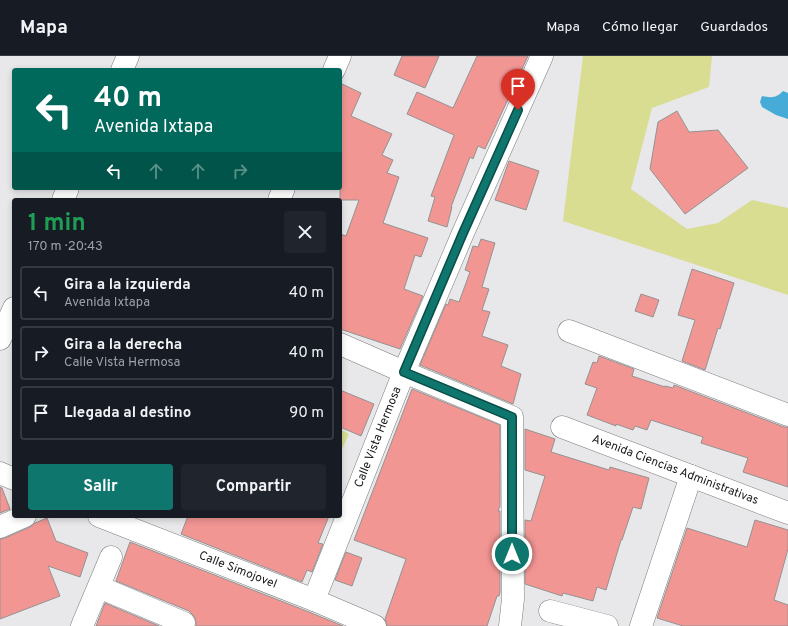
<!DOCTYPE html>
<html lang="es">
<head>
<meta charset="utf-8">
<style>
	body { margin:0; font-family:Overpass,sans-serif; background:#20242c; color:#f1f3f6; height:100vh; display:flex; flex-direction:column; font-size:15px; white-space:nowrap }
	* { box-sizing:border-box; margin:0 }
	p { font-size:13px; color:#9ea1a6 }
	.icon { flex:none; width:22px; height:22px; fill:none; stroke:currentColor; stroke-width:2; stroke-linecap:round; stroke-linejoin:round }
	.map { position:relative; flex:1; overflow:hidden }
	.details { position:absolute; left:12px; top:142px; width:330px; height:320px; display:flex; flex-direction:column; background:#171b24; border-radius:4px; box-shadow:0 2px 6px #0003 }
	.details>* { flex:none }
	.top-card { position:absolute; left:12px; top:12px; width:330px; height:122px; border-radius:4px; box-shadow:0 2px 6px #0003; background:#00695c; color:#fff; overflow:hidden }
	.pin { position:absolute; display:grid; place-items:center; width:34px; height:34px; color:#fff; margin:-41px -17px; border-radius:50% 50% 50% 0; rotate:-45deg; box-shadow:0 0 4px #0007 }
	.pin .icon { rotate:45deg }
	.me { position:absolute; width:44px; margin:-22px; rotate:0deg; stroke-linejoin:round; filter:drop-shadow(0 0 3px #0008) }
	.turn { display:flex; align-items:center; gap:14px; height:84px; padding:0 16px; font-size:18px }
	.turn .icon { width:52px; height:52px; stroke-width:2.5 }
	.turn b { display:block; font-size:28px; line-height:34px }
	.lanes { display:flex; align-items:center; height:38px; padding:0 16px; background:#0003; justify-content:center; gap:20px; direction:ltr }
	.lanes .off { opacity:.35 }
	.round { display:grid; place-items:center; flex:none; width:42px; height:42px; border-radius:4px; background:#20242c }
	.summary { display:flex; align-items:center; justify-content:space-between; height:68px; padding:0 16px }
	h1 { font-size:24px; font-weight:700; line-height:30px; color:#1e9e55 }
	.primary-button { display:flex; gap:8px; margin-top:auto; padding:8px 16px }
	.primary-button a { flex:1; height:46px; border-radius:4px; background:#0f766e; color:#fff; font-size:16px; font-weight:700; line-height:46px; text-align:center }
	.primary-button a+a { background:#20242c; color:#f1f3f6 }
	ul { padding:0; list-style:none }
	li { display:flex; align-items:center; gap:12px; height:54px; margin:0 8px 6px; padding:0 8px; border:2px solid #363941; border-radius:4px }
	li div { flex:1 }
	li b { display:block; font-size:15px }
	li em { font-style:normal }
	header { display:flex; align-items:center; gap:24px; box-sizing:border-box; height:56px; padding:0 20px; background:#171b24; border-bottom:1px solid #363941 }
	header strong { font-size:19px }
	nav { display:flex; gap:22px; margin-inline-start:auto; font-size:14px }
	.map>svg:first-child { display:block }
</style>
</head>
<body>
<header>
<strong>Mapa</strong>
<nav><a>Mapa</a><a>Cómo llegar</a><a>Guardados</a></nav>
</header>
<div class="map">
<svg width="788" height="570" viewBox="0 0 788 570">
	<rect width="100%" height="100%" fill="#e8e8ea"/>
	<!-- green -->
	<g fill="#d8dd92">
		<polygon points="583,0 712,0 709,31 652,52 631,133 687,173 718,167 752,144 788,152 788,239 563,165"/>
		<polygon points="340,373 349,378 340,397"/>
	</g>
	<!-- water -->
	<path fill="#46acd7" d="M783,35l5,2v26l-12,-4 -14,-8 -2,-5 2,-6c10,2 14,2 21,-5z"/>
	<!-- building -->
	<g fill="#f29694" stroke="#949292">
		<polygon points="402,0 439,0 425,32 394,19"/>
		<polygon points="477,0 528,0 485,93 478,90 473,103 470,101 451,151 452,151 447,171 428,165 435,141 431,140 454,79 407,58 417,36 453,52"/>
		<polygon points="340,27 361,37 351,60 392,78 382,99 393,104 387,117 399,121 383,167 428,182 421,201 415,199 404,233 423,240 400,293 340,273 340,178 346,180 359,144 340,144"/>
		<polygon points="677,55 689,76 718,74 748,112 685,158 650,113 658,66"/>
		<polygon points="509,105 539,115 526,154 495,144"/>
		<polygon points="481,183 495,187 482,231 489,233 482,254 490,256 482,280 508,289 501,310 521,318 513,348 420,309 446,248 448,249 450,243 459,246 470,216 465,214 473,190 478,191"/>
		<polygon points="692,213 734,227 720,273 718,272 705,314 682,305 695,264 678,259"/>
		<polygon points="641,238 659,244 653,261 635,255"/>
		<polygon points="599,300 634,313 632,320 665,331 665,330 673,332 674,329 784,371 788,371 788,431 743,416 748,402 701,387 703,381 651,364 647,374 635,370 633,374 616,368 616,370 587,359 597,332 585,328 593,306 597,307"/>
		<polygon points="412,333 500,369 500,450 498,455 500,455 500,536 499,540 497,540 487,570 387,570 385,563 406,503 354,484"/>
		<polygon points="340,334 374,348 361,380 340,371"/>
		<polygon points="525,373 555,383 551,396 609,414 610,411 649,422 641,453 633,451 622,484 621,484 606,534 597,531 593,545 563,537 562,540 525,528 525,464 531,465 545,420 525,414"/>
		<polygon points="0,431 2,432 10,453 0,457"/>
		<polygon points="188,460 329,460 318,487 323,488 312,516 307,514 302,526 181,478"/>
		<polygon points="47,462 56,485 88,497 80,521 48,510 60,540 0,563 0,483 5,482 30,471 35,467"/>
		<polygon points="755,464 788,474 788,493 774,544 788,549 788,570 683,570 657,562 687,472 747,491"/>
		<polygon points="130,486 309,556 343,570 196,570 196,565 194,560 189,555 116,525"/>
		<polygon points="346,496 362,502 352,530 335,524"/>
		<polygon points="105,547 159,570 96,570"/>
	</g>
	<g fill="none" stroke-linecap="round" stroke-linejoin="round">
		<!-- street casing -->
		<g stroke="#7d7d7f" stroke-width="23">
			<g id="street">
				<polyline points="122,14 128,0"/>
				<polyline points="334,14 340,0"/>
				<polyline points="63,144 68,132"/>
				<polyline points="279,144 284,132"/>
				<polyline points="569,275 788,359"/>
				<polyline points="0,283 14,252"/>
				<polyline points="340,288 404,316 512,361 513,543 510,570"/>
				<path id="s1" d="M562,371l226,86"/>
				<polyline points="0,417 14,423"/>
				<path id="s2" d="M99,460l215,84 61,26"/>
				<polyline points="0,471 25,460"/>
				<polyline points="99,531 184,567"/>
				<path id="s3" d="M314,544l90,-228 59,-139 79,-177"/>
				<polyline points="550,555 607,570"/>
				<polyline points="82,570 111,501"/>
				<polyline points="641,570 691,420"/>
			</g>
		</g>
		<!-- street -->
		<use href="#street" stroke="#fff" stroke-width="22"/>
	</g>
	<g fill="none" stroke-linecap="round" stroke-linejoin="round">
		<!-- route casing -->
		<g stroke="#0a4d48" stroke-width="10">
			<polyline id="route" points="512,498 512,361 404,316 463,177 518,54"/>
		</g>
		<!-- route -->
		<use href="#route" stroke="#0f766e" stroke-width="7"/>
	</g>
	<g text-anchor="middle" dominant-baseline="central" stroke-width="3" stroke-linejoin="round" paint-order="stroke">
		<!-- street labels -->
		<g font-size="12" fill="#171718" stroke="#e8e8ea">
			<text stroke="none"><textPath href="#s3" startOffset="175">Calle Vista Hermosa</textPath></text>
			<text stroke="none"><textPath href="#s1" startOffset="121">Avenida Ciencias Administrativas</textPath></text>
			<text stroke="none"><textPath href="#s2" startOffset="149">Calle Simojovel</textPath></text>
		</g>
	</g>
</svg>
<div class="pin" style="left:518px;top:54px;background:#d93025"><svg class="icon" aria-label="arrive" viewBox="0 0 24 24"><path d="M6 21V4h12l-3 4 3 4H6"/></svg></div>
<svg class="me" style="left:512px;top:498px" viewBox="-20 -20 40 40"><circle r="17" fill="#0f766e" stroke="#fff" stroke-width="3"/><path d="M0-11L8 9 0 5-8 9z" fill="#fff"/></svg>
<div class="top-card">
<div class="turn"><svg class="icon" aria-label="left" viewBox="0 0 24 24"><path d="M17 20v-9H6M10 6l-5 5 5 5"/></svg><div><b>40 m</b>Avenida Ixtapa</div></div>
<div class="lanes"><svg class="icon" aria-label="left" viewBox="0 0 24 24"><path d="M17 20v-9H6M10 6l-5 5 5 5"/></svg><svg class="icon off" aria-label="ahead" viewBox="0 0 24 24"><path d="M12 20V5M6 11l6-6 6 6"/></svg><svg class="icon off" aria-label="ahead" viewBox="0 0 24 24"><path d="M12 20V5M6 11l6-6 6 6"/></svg><svg class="icon off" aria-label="right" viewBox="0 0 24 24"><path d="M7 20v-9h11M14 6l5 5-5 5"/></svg></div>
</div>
<section class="details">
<div class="summary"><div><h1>1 min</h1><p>170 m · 20:43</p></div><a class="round"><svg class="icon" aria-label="close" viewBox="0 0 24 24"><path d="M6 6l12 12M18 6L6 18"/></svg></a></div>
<ul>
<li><svg class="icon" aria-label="left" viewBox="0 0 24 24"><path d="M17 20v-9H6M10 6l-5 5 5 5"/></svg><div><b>Gira a la izquierda</b><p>Avenida Ixtapa</p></div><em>40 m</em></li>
<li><svg class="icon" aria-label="right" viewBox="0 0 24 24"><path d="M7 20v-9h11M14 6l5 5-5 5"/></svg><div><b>Gira a la derecha</b><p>Calle Vista Hermosa</p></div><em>40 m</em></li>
<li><svg class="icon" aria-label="arrive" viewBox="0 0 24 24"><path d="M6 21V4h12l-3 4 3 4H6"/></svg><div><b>Llegada al destino</b></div><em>90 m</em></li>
</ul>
<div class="primary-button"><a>Salir</a><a>Compartir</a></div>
</section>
</div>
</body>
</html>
